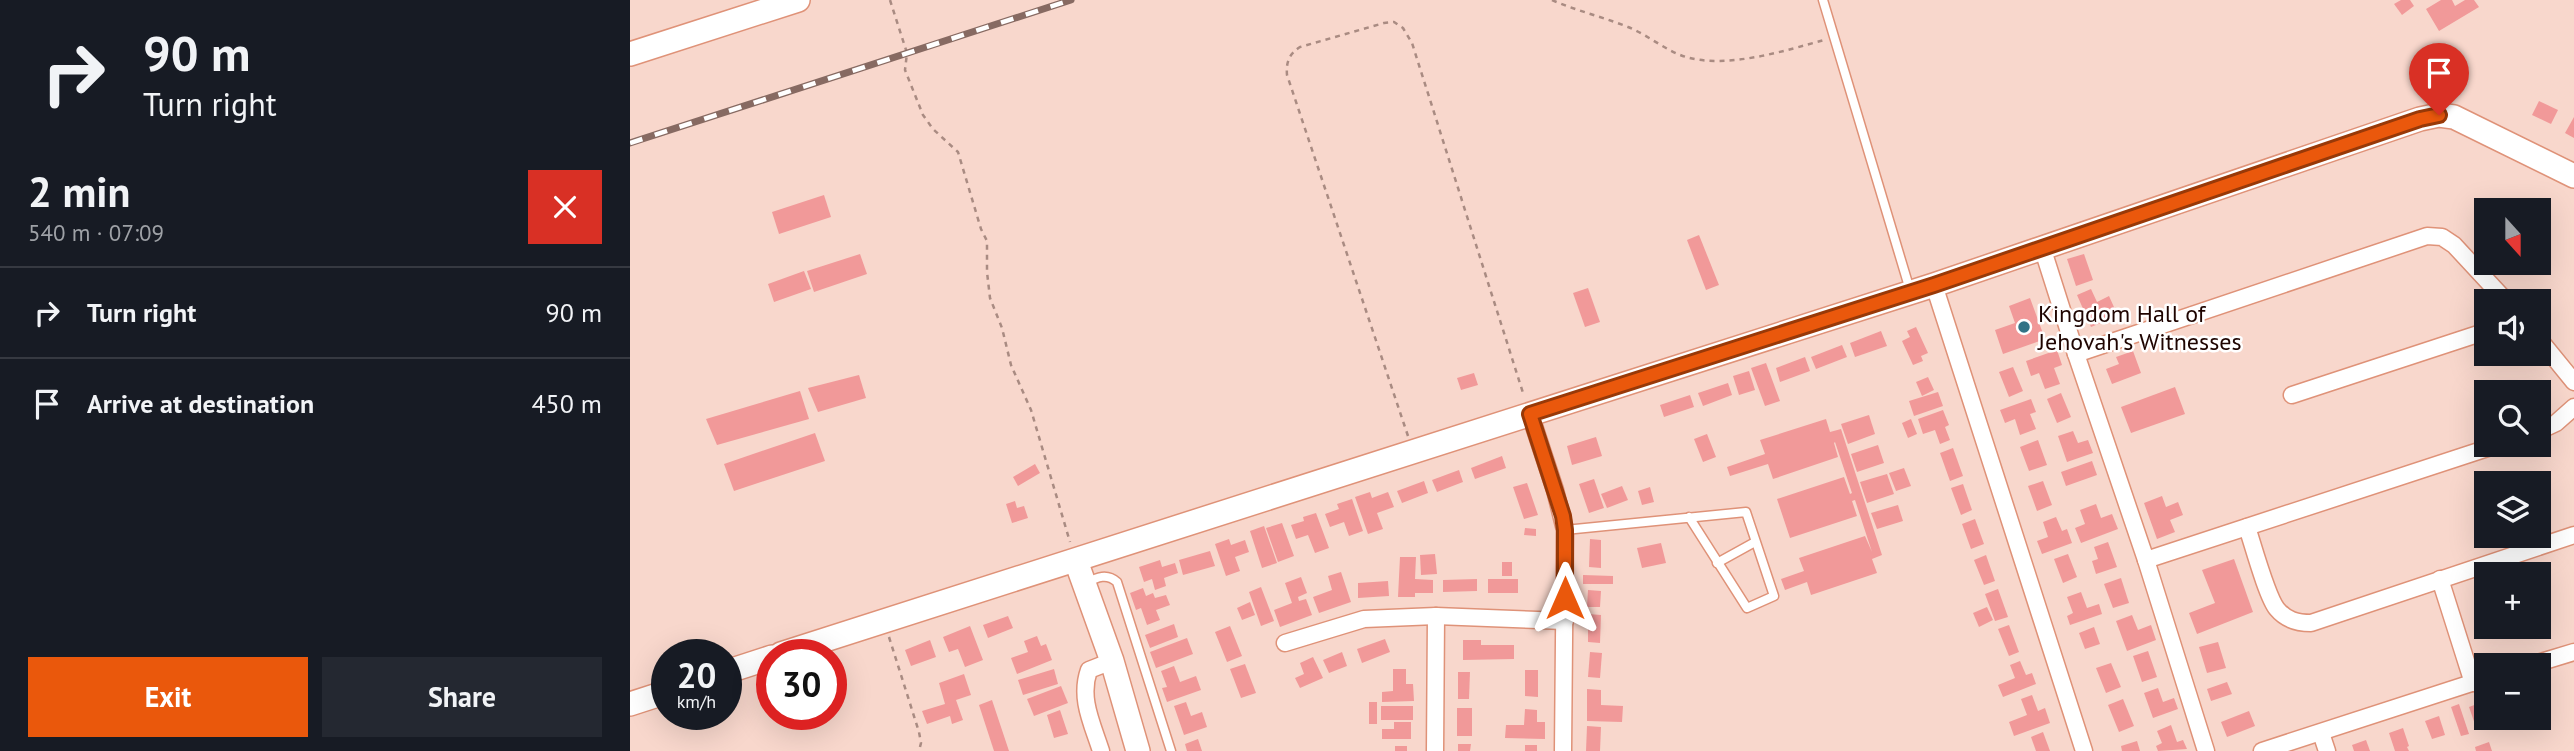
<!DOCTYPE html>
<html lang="en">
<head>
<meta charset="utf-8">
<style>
	body { margin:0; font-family:"PT Sans",sans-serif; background:#242831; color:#f1f3f6; height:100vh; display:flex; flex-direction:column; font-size:26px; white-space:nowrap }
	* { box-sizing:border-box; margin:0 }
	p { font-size:23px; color:#9ea1a6 }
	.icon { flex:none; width:38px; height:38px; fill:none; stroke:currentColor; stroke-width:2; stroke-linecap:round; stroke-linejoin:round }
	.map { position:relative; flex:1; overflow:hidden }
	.sheet { display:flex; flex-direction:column; background:#171b24; width:630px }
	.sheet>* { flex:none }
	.guide { background:#171b24; color:#f1f3f6; overflow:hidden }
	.needle { width:46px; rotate:159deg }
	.controls { position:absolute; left:1844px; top:198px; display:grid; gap:14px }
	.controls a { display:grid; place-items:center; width:77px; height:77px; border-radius:0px; background:#171b24; box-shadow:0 7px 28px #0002; font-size:35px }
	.speed { position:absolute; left:21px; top:639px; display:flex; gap:14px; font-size:35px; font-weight:700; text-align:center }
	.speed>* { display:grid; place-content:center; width:91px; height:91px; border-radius:50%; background:#171b24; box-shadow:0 7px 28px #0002; line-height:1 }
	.speed small { font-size:18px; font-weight:400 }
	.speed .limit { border:10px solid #d22; background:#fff; color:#111 }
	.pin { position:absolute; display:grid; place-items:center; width:60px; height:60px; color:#fff; margin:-72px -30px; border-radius:50% 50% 50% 0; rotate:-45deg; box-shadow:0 0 7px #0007 }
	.pin .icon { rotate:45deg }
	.me { position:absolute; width:77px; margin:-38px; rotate:0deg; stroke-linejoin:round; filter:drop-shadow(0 0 5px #0008) }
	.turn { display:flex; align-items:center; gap:24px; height:147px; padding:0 28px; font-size:32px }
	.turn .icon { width:91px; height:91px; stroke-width:2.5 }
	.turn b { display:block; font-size:49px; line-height:60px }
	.round { display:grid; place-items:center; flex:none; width:74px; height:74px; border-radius:0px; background:#242831 }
	.summary { display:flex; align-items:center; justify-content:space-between; height:119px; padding:0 28px }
	h1 { font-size:42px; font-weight:700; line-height:52px }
	.primary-button { display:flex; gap:14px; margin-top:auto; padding:14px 28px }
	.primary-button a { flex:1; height:80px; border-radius:0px; background:#ea580c; color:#fff; font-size:28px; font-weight:700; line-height:80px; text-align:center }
	.primary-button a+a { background:#242831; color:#f1f3f6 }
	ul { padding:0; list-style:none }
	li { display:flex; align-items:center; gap:21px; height:91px; padding:0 28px; border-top:2px solid #363941 }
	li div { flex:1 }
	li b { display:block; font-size:26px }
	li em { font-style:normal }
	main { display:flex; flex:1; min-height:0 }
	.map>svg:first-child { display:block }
</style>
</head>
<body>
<main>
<section class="sheet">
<div class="guide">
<div class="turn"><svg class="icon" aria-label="right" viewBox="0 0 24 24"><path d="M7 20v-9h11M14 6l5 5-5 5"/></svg><div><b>90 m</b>Turn right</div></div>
</div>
<div class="summary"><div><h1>2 min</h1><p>540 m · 07:09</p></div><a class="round" style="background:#d93025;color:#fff"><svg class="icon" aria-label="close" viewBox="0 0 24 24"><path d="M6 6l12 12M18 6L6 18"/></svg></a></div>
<ul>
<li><svg class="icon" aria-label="right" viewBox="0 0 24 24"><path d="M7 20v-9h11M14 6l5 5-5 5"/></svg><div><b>Turn right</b></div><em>90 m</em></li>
<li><svg class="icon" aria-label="arrive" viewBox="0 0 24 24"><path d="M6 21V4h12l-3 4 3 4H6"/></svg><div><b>Arrive at destination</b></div><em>450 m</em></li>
</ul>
<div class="primary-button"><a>Exit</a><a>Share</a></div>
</section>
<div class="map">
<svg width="1944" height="751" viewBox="0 0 1944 751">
	<rect width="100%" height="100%" fill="#f8d7cc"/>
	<!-- building -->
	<g fill="#f19999">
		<polygon points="1771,0 1780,0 1784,6 1772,15 1764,4"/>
		<polygon points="1811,0 1822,0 1825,6 1835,0 1844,0 1849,7 1809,31 1796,9"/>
		<polygon points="1909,101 1928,110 1921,124 1902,115"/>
		<polygon points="1944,117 1944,138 1935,133"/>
		<polygon points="194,195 201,217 149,234 142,212"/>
		<polygon points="1069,235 1089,285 1076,290 1057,240"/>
		<polygon points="230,254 237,274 184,292 177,271"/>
		<polygon points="1454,254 1463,280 1446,286 1437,259"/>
		<polygon points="174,271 181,289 144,302 138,284"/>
		<polygon points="958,288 970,322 955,327 943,293"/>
		<polygon points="1461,289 1467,302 1479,296 1488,316 1461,327 1447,295"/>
		<polygon points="1400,298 1415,339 1373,354 1365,330 1385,323 1379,306"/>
		<polygon points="1286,327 1298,353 1291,356 1293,361 1283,365 1272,341 1280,337 1277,331"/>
		<polygon points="1251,331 1257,346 1225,357 1220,343"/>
		<polygon points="1212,345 1217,357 1186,369 1181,357"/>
		<polygon points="1427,350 1432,365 1424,368 1430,384 1415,389 1409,373 1401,376 1396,361"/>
		<polygon points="1503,351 1511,373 1482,384 1476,369 1489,364 1486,357"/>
		<polygon points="1175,357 1180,371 1150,382 1146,368"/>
		<polygon points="1136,363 1150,401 1135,406 1121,368"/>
		<polygon points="1383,367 1393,391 1379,397 1369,372"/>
		<polygon points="1119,371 1125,390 1109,395 1103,376"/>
		<polygon points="844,373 848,385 831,390 827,378"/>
		<polygon points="229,375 236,398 188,412 178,388"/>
		<polygon points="1298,377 1304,390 1292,396 1286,382"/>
		<polygon points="1098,383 1102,395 1073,406 1068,393"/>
		<polygon points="1545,387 1555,414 1501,433 1491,407"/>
		<polygon points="170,391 179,419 87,445 76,419"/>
		<polygon points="1308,392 1313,406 1284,416 1279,401"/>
		<polygon points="1431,393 1441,417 1427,423 1417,399"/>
		<polygon points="1060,395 1064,407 1034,417 1030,405"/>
		<polygon points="1401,399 1406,412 1400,414 1406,429 1390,435 1385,419 1375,423 1370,410"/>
		<polygon points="1313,410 1319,425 1315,427 1320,440 1310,444 1305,430 1293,434 1288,419"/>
		<polygon points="1239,415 1245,434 1218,444 1211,424"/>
		<polygon points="1196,419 1200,432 1211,429 1252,555 1242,559 1247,573 1181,595 1177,582 1155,590 1151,579 1174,571 1169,558 1235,536 1242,552 1225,500 1222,501 1227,516 1160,538 1147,499 1214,477 1220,494 1222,493 1205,442 1204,443 1208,457 1143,479 1138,464 1100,476 1097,467 1135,454 1130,440"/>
		<polygon points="1281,419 1287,434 1278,438 1272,423"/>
		<polygon points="1443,431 1448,443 1458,440 1463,453 1437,462 1428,436"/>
		<polygon points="185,433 195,461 104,491 94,464"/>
		<polygon points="1077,434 1086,457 1073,462 1064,439"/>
		<polygon points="966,437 972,456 942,465 937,446"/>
		<polygon points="1408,440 1417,465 1399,471 1390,447"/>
		<polygon points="1248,445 1254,463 1227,472 1221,454"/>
		<polygon points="1323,448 1333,476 1320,481 1310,453"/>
		<polygon points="872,456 876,468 845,479 841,468"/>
		<polygon points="1462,461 1467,475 1436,486 1431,472"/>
		<polygon points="405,464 410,473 388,486 383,477"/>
		<polygon points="1274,468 1281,486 1266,491 1259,473"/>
		<polygon points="829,470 833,482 807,492 802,480"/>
		<polygon points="1257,474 1264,494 1237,503 1230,482"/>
		<polygon points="964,479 974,508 959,513 949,484"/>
		<polygon points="794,481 798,493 772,503 767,491"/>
		<polygon points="1413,481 1422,505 1407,511 1398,486"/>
		<polygon points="897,483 908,515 894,519 883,487"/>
		<polygon points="1333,484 1342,510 1331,515 1321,488"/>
		<polygon points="992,486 998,500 977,508 971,494"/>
		<polygon points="1020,487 1024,502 1012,505 1008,491"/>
		<polygon points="740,492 742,498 758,492 764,507 747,513 753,529 738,534 725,497"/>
		<polygon points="1532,496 1536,507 1548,502 1553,515 1540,520 1545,532 1527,539 1514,503"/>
		<polygon points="722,499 733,531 719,536 714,522 700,527 695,514 709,509 707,504"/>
		<polygon points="385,501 387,508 394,506 398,518 382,523 376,504"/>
		<polygon points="1466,504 1471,518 1482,514 1488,529 1451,543 1445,528 1455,524 1450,510"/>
		<polygon points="1268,505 1273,521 1247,529 1241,513"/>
		<polygon points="686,513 699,548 685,553 678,535 666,539 661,525 674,521 673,517"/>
		<polygon points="1426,517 1432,531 1437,529 1442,543 1412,554 1407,541 1418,537 1413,522"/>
		<polygon points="1345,519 1354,544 1341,549 1332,524"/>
		<polygon points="652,523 664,556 648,562 636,528"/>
		<polygon points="634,526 647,563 632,568 620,531"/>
		<polygon points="895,528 906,529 906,536 894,535"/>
		<polygon points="599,539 601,545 615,540 619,552 605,557 610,571 596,576 585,544"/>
		<polygon points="960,539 971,540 971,568 959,567"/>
		<polygon points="1478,542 1487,567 1466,574 1462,561 1468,559 1464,547"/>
		<polygon points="1031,543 1036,563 1012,568 1007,548"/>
		<polygon points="580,551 585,566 553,575 549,560"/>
		<polygon points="805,554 807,574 791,575 790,555"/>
		<polygon points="1438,554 1447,577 1433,583 1424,559"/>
		<polygon points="1356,555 1365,581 1354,585 1344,560"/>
		<polygon points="770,557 786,557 785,579 803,580 803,593 785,593 785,597 768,597"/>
		<polygon points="1604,559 1623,612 1567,634 1559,613 1585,603 1572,570"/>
		<polygon points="530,560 532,567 545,563 548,573 534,578 536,586 525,590 522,579 514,582 509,567"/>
		<rect x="872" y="562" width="10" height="14"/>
		<polygon points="711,572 721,602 689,613 683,597 702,590 698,576"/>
		<polygon points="953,575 983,576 983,584 953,584"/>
		<polygon points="671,577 677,593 668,597 669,601 676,599 682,615 650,627 644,610 662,603 655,583"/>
		<polygon points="1491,578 1499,603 1483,608 1474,584"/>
		<polygon points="847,579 847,591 813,592 813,580"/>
		<rect x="858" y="579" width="30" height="14"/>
		<polygon points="758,581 759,596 728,598 728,583"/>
		<polygon points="631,587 644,621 631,626 619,592"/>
		<polygon points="513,588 516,596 523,593 525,598 536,595 540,605 526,610 530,620 517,625 511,608 506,610 500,593"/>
		<polygon points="1368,589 1378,617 1365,621 1355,594"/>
		<polygon points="958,590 971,591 970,607 957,607"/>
		<polygon points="1451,592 1457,608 1469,604 1472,614 1440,625 1437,616 1443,613 1437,597"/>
		<polygon points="620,602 625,615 612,620 607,608"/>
		<polygon points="1357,607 1363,620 1349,627 1343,613"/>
		<polygon points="958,614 971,615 970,643 958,642"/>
		<polygon points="1502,615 1508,630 1521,625 1526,640 1497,651 1486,621"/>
		<polygon points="378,616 383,628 358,638 353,625"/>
		<polygon points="544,624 548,637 520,648 515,635"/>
		<polygon points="1379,625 1389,652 1379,656 1368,629"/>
		<polygon points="340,626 353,660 335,667 328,649 319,652 313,637"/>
		<polygon points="600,626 612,656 597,662 585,632"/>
		<polygon points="1464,627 1470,644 1455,649 1449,633"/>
		<polygon points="407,636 411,646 416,644 422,660 387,674 381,658 398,652 394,641"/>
		<polygon points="557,638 563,654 526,668 520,652"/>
		<polygon points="755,639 760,652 732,663 727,649"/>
		<polygon points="300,640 306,657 281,666 275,650"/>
		<polygon points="833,640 851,640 851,645 884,645 884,659 833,660"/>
		<polygon points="1588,642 1596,668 1577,673 1569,647"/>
		<polygon points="1518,651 1527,677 1512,682 1503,656"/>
		<polygon points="712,652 717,666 699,673 693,660"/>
		<polygon points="960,652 972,653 970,678 958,677"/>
		<polygon points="683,657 693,678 670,688 665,678 674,674 670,663"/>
		<polygon points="1390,661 1396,675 1402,673 1406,684 1373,697 1368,685 1385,678 1380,665"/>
		<polygon points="1481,663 1491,687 1476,693 1466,668"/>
		<polygon points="615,664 626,693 611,698 600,669"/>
		<polygon points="544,666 550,682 566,676 571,690 537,702 532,688 537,687 531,671"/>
		<polygon points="424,669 428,684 393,695 388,680"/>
		<polygon points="763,669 776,669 776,684 783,684 784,701 752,702 752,692 763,691"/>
		<polygon points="895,670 908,670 908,697 895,696"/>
		<polygon points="828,672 840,672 839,699 828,699"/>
		<polygon points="334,674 341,695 326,700 333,720 322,724 320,716 297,724 292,711 315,704 309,683"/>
		<polygon points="1597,682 1602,694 1581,701 1577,689"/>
		<polygon points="431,686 438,703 404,716 397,699"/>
		<polygon points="1528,688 1533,702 1544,698 1548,709 1523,718 1514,693"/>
		<polygon points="957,689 971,690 971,705 993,706 992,722 957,721"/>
		<polygon points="1402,695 1408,711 1415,708 1420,723 1384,736 1379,722 1397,715 1391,699"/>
		<polygon points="1493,699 1504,726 1489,732 1478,705"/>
		<polygon points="362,700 379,751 364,751 349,705"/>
		<polygon points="556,702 561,716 572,712 577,727 554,735 544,706"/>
		<rect x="739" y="702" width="8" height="22"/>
		<polygon points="1829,704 1839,734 1831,736 1821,707"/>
		<polygon points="1847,704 1855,727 1847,730 1839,707"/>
		<rect x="751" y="706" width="32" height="14"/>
		<rect x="827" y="708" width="15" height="28"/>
		<polygon points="895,709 907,710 907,722 915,722 915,739 875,738 876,725 894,725"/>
		<polygon points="430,710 438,734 424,738 417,715"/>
		<polygon points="1619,711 1625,726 1597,737 1591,722"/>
		<polygon points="1809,716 1815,735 1802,739 1795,721"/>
		<polygon points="764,722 781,722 781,739 752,739 752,729 764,729"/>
		<polygon points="1541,725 1547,742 1553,740 1557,749 1528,751 1526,746 1532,743 1527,731"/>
		<polygon points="957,726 971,727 970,751 956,751"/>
		<polygon points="1773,728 1779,746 1777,747 1779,751 1765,751 1759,733"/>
		<polygon points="1413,732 1420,751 1406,751 1401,737"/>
		<polygon points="568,739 572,751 557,751 555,744"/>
		<polygon points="1736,740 1740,751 1724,751 1722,745"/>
		<polygon points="1507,741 1510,751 1492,751 1491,746"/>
		<polygon points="1859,742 1862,751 1846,751 1845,747"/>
		<polygon points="828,744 841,744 840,751 828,751"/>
		<rect x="895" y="745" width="12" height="6"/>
		<rect x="765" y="746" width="12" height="5"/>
	</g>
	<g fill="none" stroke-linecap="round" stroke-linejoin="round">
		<!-- lane casing -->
		<g stroke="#df9278" stroke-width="11">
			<g id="lane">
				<polyline points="1193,0 1280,290"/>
				<polyline points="935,530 1116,512 1144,596 1117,608 1059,517"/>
				<polyline points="1087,563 1125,542"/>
				<path d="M457,583c10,-6 20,-10 30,-1l54,169"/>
			</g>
		</g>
		<!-- street casing -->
		<g stroke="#df9278" stroke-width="19">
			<g id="street">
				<polyline points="1412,247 1446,354"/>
				<polyline points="1304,285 1454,751"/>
				<polyline points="1909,339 1944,382"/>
				<polyline points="1662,395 1857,331"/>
				<polyline points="900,414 925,490 935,530 933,751"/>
				<polyline points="1909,431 1926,423 1944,407"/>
				<path d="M1617,527c6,18 20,70 30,82 9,11 20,14 34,14l263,-88"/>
				<polyline points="1516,560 1870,444"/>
				<polyline points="1810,579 1843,683"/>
				<polyline points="655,643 734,619 806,616 935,621"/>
				<polyline points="1901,665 1944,652"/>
				<polyline points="1691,733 1697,751"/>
				<path d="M471,751c-9,-28 -22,-53 -12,-81l23,-9"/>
				<polyline points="805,751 806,616"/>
				<polyline points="1576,751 1516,560 1446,354 1797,236 1812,237 1824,245 1876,301"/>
				<polyline points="1632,751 1857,678"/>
			</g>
		</g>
		<!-- secondary casing -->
		<g stroke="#df9278" stroke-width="26">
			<g id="secondary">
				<polyline points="0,54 168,0"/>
				<polyline points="446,561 482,661 508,751"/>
				<polyline points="151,654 1304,285 1790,119 1809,115 1824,117 1944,176"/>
				<polyline points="96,672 142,657"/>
				<polyline points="0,704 37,692"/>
			</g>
		</g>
		<!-- path -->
		<g stroke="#a98b82" stroke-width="2.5" stroke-dasharray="5 5" stroke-linecap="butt">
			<polyline points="260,0 277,53 275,70 293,115 303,129 328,152 351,229 357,241 357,272 360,298 372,328 381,365 401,410 440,542"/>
			<path d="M922,0c25,11 51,17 76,27 20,8 38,24 58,30 41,12 98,-6 138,-17"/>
			<path d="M778,436l-121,-361c-1,-13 2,-21 13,-28l84,-24 10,-1 9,6 9,15 112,353"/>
			<polyline points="259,637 289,732 291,743 289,751"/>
		</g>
		<!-- lane -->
		<use href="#lane" stroke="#fff" stroke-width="8"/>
		<!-- street -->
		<use href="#street" stroke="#fff" stroke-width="16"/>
		<!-- secondary -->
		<use href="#secondary" stroke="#fff" stroke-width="23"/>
		<!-- rail casing -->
		<g stroke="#876a62" stroke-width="7">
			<polyline id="rail" points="0,143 441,0"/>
		</g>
		<!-- rail -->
		<use href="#rail" stroke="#fff" stroke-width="4.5" stroke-dasharray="13" stroke-linecap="butt"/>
	</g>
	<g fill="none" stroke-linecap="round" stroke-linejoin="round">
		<!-- route casing -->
		<g stroke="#983908" stroke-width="18">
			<polyline id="route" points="935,598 935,530 933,516 900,414 1304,285 1790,119 1809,115"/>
		</g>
		<!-- route -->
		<use href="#route" stroke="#ea580c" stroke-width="12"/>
	</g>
	<!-- markers -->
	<circle fill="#327386" stroke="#fff" stroke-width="2.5" cx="1394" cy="327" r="7"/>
	<g text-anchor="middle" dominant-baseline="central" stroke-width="5" stroke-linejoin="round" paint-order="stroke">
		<!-- poi labels -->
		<g font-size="24" fill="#1e0400" stroke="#fff" text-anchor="start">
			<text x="1408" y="313">Kingdom Hall of<tspan x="1408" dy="28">Jehovah's Witnesses</tspan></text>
		</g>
	</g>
</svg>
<div class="controls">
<a><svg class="needle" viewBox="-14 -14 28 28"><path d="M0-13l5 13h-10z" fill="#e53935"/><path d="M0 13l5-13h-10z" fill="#9ea1a6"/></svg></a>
<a><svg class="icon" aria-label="sound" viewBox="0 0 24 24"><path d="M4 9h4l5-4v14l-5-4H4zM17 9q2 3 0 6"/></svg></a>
<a><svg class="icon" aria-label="search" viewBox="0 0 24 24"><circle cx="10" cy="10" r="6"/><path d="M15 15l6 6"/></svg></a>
<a><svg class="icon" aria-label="layers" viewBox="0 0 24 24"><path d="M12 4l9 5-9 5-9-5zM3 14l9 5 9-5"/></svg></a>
<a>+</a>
<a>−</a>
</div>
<div class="speed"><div>20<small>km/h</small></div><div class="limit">30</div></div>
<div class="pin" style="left:1809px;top:115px;background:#d93025"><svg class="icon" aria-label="arrive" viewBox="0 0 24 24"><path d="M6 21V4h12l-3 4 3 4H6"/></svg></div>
<svg class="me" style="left:935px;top:598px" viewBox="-20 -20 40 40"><path d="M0-17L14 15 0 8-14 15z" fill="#ea580c" stroke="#fff" stroke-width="4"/></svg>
</div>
</main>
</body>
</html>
